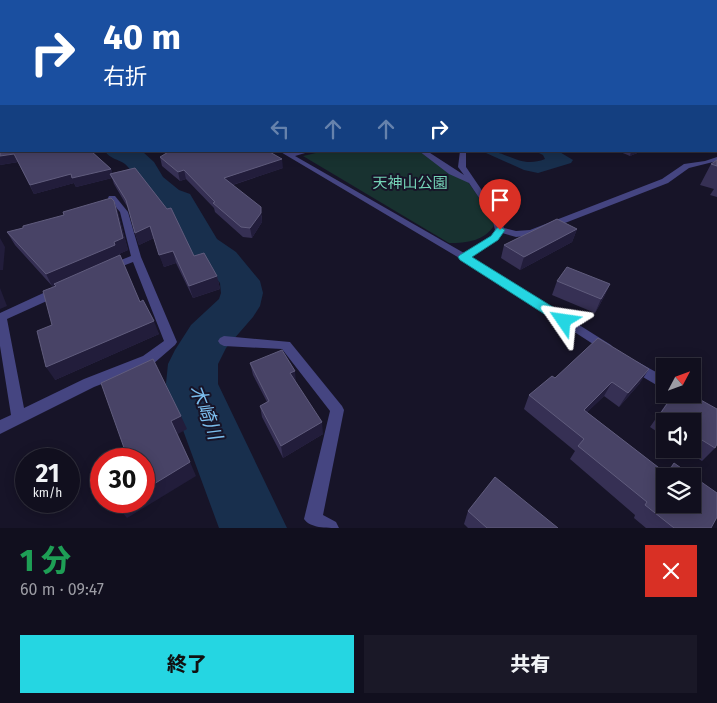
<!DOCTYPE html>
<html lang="ja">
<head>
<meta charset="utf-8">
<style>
	body { margin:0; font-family:"Fira Sans","Noto Sans JP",sans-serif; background:#1a1827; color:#f1f3f6; height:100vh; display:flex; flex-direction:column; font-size:19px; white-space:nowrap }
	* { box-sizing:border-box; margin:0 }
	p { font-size:16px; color:#9c9ca4 }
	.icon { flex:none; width:28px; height:28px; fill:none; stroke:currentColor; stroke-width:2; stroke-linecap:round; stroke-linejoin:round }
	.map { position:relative; height:528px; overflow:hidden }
	.sheet { display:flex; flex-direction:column; background:#110f1e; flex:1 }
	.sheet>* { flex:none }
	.top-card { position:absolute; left:0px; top:0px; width:718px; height:152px; box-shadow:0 2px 12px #0003,0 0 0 1px #302f3c; background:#1a4fa0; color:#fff; overflow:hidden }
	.needle { width:32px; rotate:49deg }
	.buttons { position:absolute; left:656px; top:358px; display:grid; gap:10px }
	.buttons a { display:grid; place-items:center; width:45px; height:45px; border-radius:0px; background:#110f1e; box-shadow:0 2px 12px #0003,0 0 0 1px #302f3c; font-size:25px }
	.speed { position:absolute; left:15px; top:448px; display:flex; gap:10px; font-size:25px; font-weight:700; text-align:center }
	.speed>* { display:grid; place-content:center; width:65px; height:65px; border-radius:50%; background:#110f1e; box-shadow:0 2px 12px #0003,0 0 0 1px #302f3c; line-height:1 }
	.speed small { font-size:12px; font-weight:400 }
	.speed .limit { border:8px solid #d22; background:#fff; color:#111 }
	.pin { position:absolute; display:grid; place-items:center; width:42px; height:42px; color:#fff; margin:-51px -21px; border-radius:50% 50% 50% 0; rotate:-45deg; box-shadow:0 0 5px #0007 }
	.pin .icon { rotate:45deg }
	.me { position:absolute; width:55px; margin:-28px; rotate:302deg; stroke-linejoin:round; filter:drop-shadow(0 0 4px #0008) }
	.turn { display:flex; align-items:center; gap:18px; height:105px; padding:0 20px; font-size:22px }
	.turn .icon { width:65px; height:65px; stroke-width:2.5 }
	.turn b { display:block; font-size:35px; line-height:42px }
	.lanes { display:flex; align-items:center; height:48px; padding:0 20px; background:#0003; justify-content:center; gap:25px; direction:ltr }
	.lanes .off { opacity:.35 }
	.round { display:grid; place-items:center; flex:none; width:52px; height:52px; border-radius:0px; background:#1a1827 }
	.overview { display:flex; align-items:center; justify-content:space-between; height:85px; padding:0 20px }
	h1 { font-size:30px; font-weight:800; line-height:38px; color:#1e9e55 }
	.action { display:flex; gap:10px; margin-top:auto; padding:10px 20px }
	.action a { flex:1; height:58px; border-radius:0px; background:#25d6e2; color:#111; font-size:20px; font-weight:800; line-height:58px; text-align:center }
	.action a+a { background:#1a1827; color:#f1f3f6 }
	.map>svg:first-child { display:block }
</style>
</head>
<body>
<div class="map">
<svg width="717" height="528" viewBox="0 0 717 528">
	<rect width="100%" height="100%" fill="#171428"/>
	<!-- green -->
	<path fill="#183230" d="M324,151h95l49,31 14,20 13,22c-10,17 -28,19 -46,19l-146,-87z"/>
	<!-- water -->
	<path fill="#182f4d" d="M486,151c22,0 34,18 59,8l-2,-4 -8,-4h23l15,9 -2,3 -33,10 -14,-3 -38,-17z"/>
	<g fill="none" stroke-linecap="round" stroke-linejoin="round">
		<!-- stream -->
		<rect fill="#182f4d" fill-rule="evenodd" x="716" y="134" width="1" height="2"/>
		<!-- river -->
		<path fill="#182f4d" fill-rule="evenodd" d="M105,151l38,1 11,10 9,15 16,13 11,4 27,45 19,13 24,29 3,12 -3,13 -7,11 -27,31 -8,16v20l69,144h-68l-53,-144 2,-20 7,-14 16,-25 28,-26 2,-6 -1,-10 -12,-15 -18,-14 -5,-8 -19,-39c-12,-4 -24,-14 -30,-26 -3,-6 -5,-12 -11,-17 -7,-5 -15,-5 -20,-13z"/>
		<!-- minor -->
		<g fill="#454581" fill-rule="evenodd">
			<polygon points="279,151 290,153 312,151 295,156 464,253 491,236 495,230 492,217 469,183 449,174 419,151 427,151 464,175 458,167 460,151 466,151 466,167 500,217 504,228 516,231 530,230 662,179 684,164 705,161 717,157 717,161 689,168 668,183 534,235 516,237 502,233 497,240 471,257 611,345 613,348 611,351 607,353 461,259"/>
			<polygon points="109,196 115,196 128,212 141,257 177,342 175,345 153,364 94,387 0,434 0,420 11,415 0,346 0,313 52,289 60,289 61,292 60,295 7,319 24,408 84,379 143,356 164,341 133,262 110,271 105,268 106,266 131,256 120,212 108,198"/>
			<path d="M224,336l66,6 52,64 2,4 -21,105 13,7 3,6c-13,0 -29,0 -35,-9l26,-108 -48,-62 -58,-3 -4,-2 -2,-3 2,-3z"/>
			<polygon points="636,361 665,377 665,390 631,370 630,366 631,362"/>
		</g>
	</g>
	<!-- wall -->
	<g fill="#363054">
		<polygon points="0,79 1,79 1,151 91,151 111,169 112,173 135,168 167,209 171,208 194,256 204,253 217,276 220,289 193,298 176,263 164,267 154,238 139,245 135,233 128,208 114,184 112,178 76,187 74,183 34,194 18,162 0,165 0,135 1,132 0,133"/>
		<polygon points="618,151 642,151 630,156"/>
		<polygon points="160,157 283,168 233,185 262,216 262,222 252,238 243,237 215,212 214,208 186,179 180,181 162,166"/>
		<polygon points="717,160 717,197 710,195 714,189 700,185 711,164"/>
		<polygon points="114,201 118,213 128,250 119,254 140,302 159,334 55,380 52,325 53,287 15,245 7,232 23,228"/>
		<polygon points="577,229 572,242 520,270 501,258 504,245"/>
		<polygon points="557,281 610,284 604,297 595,313 552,295"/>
		<polygon points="250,363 296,383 323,434 283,458 262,417 260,406 267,402 253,375"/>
		<polygon points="555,378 640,383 619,407 604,396 587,412 665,473 674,463 711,528 646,528 634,518 635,515 570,459 575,451 524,409 529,395"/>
		<polygon points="673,394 715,448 702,461 683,449 692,449 692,421 665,421 665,437 650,427"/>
		<polygon points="468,511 558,528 468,528 464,524"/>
	</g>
	<!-- shaded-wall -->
	<g fill="#221d3b">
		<polygon points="1,122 1,132 0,133 0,123"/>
		<polygon points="631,151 642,151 630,156"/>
		<polygon points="14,154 18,162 0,165 0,156"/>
		<polygon points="282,159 283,168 226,187 224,178"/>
		<polygon points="111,169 114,178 110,174 112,178 76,187 74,183 34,194 30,185 71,174"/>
		<polygon points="184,170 186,179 180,181 178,172"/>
		<polygon points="114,201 118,213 128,250 119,254 121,258 54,284 56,287 53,288 46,274 114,242"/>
		<polygon points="261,207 262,222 252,238 250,228"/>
		<polygon points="150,226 154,238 139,245 135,233"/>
		<polygon points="577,229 572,242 520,270 524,257"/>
		<polygon points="0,238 5,247 3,270 0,270"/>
		<polygon points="173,251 176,263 164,267 159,255"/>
		<polygon points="217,276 220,289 193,298 189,286"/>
		<polygon points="610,284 604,297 595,313 601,299"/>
		<polygon points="0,288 7,306 0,309"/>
		<polygon points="154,321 159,334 55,380 46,367"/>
		<polygon points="649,369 640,383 619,407 628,393"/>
		<polygon points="295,371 296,383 290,373"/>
		<polygon points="612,382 604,396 576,423 584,410"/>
		<polygon points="181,416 187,429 178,434 196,476 127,518 117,506 125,501 144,501 144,490 171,421"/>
		<polygon points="322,422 323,434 283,458 281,446"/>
	</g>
	<!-- building -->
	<g fill="#484366" stroke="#605c7d" fill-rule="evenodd">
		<polygon points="0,79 1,79 1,122 0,123"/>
		<polygon points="1,131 1,151 91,151 111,169 72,178 71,174 30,185 14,154 0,156 0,135"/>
		<polygon points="170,151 268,151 282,159 224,178 261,207 261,213 250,228 241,227 213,203 215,202 184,170 178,172 160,157"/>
		<polygon points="717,160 717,166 711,164"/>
		<polygon points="135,168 167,209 171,208 194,256 204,253 217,276 189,286 173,251 159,255 150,226 135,233 126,200 110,174"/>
		<polygon points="111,198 114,201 123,238 114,242 115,245 46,274 7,232 23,228 23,226 64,215 63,212"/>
		<polygon points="557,219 577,229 524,257 504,245"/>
		<polygon points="120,255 140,302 143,300 154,321 46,367 37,331 52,325 43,291 56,286 54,284"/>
		<polygon points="567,267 610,284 601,299 557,281"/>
		<path d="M598,338l51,31 -21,24 -16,-11 -28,28 83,64 7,-11 43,30v24l-6,11h-37l-29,-23 2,-3 -69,-56 6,-7 -55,-44 23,-19 3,2zM665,476h27v28h-27z"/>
		<polygon points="282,350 295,371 290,373 322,422 281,446 260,406 269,401 250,363"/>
		<polygon points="153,359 181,416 171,421 190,462 144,490 144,459 128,459 101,383"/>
		<polygon points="674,394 690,394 717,409 717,444 715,448 692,434 692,421 673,421 660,414"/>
		<polygon points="495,477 558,528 487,528 468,511"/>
		<polygon points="116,501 125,501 117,506"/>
	</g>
	<!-- sky -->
	<linearGradient id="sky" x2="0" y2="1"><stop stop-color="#0d0b16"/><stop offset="0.48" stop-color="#363a53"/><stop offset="1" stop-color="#363a53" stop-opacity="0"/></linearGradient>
	<rect width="717" height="142" fill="url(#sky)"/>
	<!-- route -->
	<polygon fill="#25d6e2" stroke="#188b93" points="500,227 505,230 498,240 472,257 569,317 571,321 569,324 560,324 460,260 458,257 460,255 491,236 497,228"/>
	<g text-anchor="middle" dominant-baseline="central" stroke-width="4" stroke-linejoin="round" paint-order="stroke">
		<!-- far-park labels -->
		<g font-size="15" fill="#74d3b7" stroke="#171428">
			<text x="410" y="183">天神山公園</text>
		</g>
		<!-- water labels -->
		<g font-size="19" font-style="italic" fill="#7bbded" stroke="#171428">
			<text transform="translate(206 412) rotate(69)">木崎川</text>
		</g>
	</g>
</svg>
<div class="buttons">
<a><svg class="needle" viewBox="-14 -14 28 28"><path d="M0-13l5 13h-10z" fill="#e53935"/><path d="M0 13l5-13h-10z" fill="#9c9ca4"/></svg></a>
<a><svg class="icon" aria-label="sound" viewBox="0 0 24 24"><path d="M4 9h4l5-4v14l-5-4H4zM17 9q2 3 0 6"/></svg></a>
<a><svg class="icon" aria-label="layers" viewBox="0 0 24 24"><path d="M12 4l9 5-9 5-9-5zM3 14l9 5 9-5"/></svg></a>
</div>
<div class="speed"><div>21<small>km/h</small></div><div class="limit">30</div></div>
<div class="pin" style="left:500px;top:230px;background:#d93025"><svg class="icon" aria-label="arrive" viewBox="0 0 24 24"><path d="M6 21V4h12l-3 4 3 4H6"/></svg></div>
<svg class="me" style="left:564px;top:321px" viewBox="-20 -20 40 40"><path d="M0-17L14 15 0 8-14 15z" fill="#25d6e2" stroke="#fff" stroke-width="4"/></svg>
<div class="top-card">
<div class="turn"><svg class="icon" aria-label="right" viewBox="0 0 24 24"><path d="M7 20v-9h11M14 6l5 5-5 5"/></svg><div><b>40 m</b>右折</div></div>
<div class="lanes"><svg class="icon off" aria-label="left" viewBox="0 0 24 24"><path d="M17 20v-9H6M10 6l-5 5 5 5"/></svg><svg class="icon off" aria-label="ahead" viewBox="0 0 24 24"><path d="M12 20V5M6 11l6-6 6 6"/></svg><svg class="icon off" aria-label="ahead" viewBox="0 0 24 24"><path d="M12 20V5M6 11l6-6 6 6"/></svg><svg class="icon" aria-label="right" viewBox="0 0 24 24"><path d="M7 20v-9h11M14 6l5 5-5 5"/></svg></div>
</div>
</div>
<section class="sheet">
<div class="overview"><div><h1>1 分</h1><p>60 m · 09:47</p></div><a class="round" style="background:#d93025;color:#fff"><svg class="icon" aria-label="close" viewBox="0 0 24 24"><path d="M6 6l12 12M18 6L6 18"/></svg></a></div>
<div class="action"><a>終了</a><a>共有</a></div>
</section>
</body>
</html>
